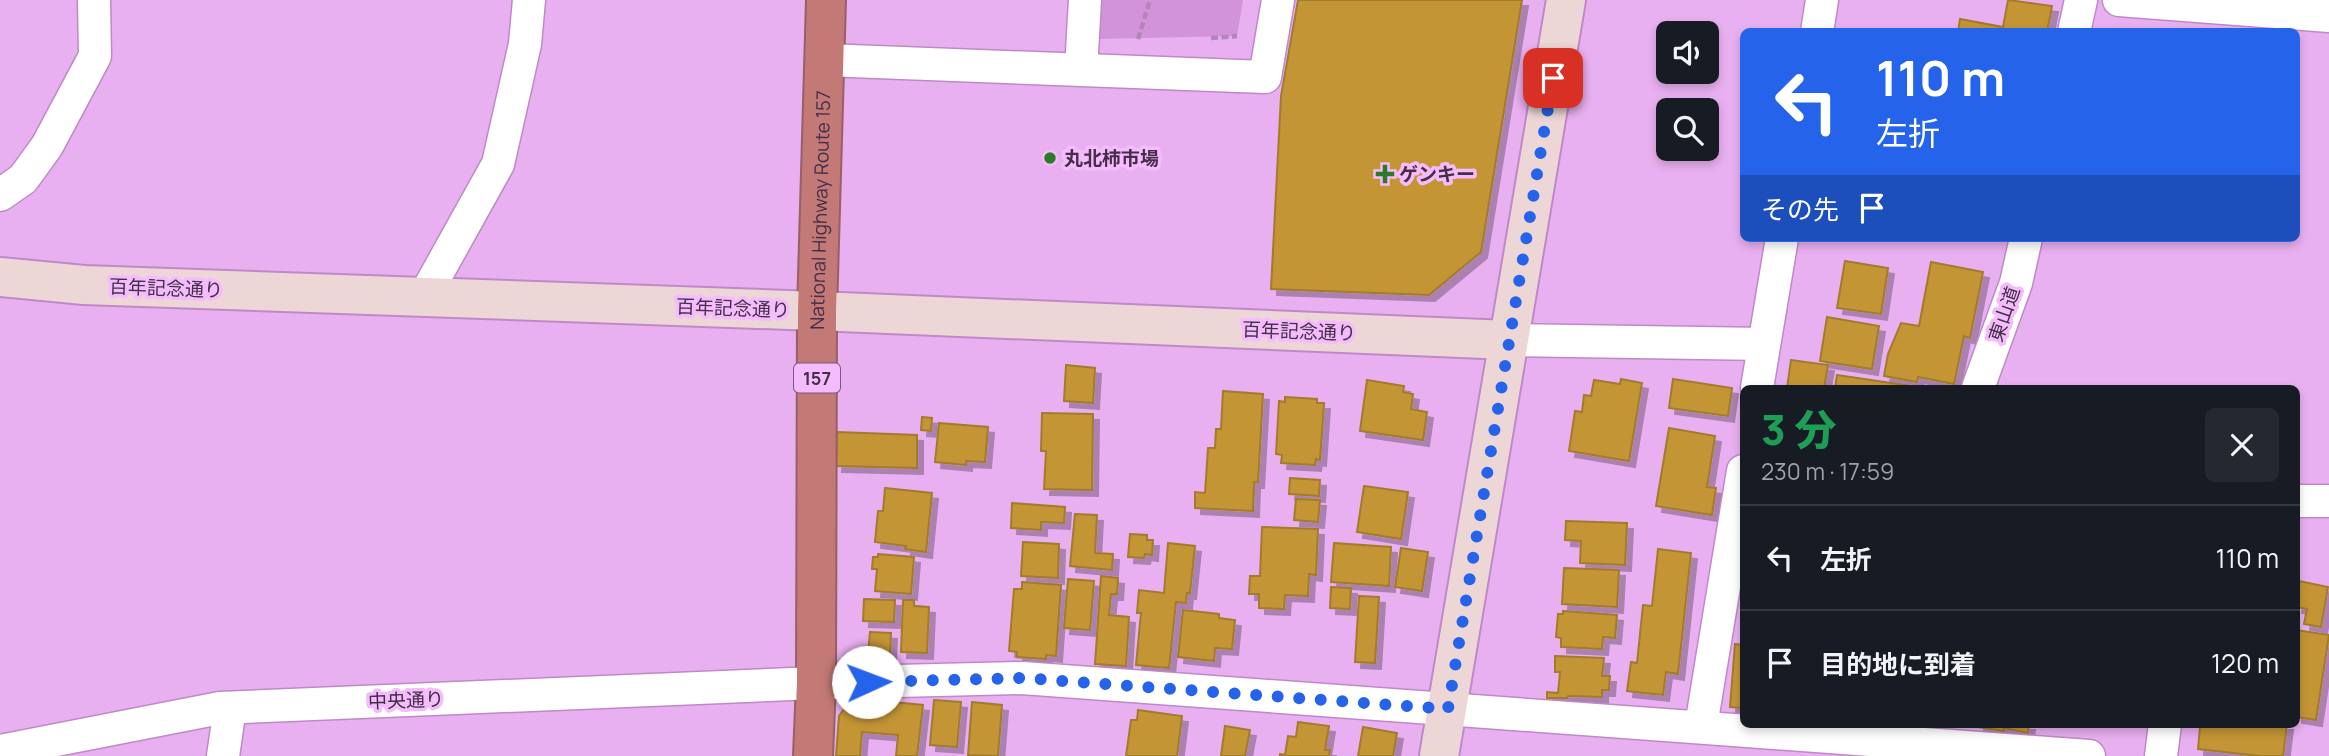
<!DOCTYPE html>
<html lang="ja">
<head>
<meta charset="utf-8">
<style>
	body { margin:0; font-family:Manrope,"Noto Sans JP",sans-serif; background:#242831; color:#f1f3f6; height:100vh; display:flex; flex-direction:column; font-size:26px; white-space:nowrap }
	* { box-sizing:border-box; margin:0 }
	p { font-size:23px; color:#9ea1a6 }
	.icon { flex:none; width:38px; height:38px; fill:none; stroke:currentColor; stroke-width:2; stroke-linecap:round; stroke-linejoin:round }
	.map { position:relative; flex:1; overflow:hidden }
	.sheet { position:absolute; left:1740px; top:385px; width:560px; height:343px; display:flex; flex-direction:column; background:#171b24; border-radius:10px; box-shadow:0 4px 10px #0003 }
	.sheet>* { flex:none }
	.hud { position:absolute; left:1740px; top:28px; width:560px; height:214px; border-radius:10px; box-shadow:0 4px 10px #0003; background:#2563eb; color:#fff; overflow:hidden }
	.fabs { position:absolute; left:1656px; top:21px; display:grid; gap:14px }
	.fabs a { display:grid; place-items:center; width:63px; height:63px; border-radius:10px; background:#171b24; box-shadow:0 4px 10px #0003; font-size:35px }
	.pin { position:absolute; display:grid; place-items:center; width:60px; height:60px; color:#fff; margin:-30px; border-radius:14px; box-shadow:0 4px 10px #0006 }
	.me { position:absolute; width:77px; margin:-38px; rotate:88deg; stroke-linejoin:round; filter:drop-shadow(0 0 5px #0008) }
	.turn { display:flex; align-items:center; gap:24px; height:147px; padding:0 21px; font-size:32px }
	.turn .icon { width:91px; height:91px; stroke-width:2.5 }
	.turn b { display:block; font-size:49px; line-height:60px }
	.then { display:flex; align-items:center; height:66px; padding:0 21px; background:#0003; gap:14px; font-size:26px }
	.round { display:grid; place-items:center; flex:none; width:74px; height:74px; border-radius:10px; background:#242831 }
	.headline { display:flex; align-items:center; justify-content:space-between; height:119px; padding:0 21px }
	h1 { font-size:42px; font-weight:800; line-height:52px; color:#1e9e55 }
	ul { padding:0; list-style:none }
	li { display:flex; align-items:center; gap:21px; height:105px; padding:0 21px; border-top:2px solid #363941 }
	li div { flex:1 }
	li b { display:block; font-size:26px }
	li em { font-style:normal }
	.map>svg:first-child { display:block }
</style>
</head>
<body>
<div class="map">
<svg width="2329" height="756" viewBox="0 0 2329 756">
	<defs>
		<filter id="shadow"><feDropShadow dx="6" dy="6" stdDeviation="0" flood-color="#0004"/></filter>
	</defs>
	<rect width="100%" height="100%" fill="#e8b0f0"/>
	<!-- green -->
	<polygon fill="#d293db" points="1100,0 1243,0 1237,36 1098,39"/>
	<!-- building -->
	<g fill="#c39536" stroke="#a27b2b" stroke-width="2" filter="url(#shadow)">
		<polygon points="1298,0 1522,0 1481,252 1429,295 1271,289 1281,96"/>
		<polygon points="2008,0 2052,6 2047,32 1958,32 1960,19 2003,27"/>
		<polygon points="1845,261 1888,268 1881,314 1837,308"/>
		<polygon points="1931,262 1983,272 1970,338 1964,336 1954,384 1918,377 1917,382 1884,376 1888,354 1901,323 1919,326"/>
		<polygon points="1827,317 1879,326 1872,369 1820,361"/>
		<polygon points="1791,360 1828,365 1824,388 1787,388"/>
		<polygon points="1066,365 1095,368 1093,403 1064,401"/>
		<polygon points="1837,375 1925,388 1835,388"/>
		<polygon points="1621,379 1642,383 1629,461 1569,451 1575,411 1582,412 1584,395 1591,396 1594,380 1620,384"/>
		<polygon points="1673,379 1732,388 1728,416 1669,408"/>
		<polygon points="1367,380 1404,386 1403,392 1413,394 1411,409 1427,412 1423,440 1360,431"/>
		<polygon points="1223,391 1263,394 1258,482 1254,482 1253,511 1195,508 1195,492 1205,493 1208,448 1215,448 1216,429 1221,429"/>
		<polygon points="1285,397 1317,399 1317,403 1324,403 1320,460 1316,459 1315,465 1281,463 1282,455 1276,454 1279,401 1285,402"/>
		<polygon points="1042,413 1093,414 1092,490 1044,489 1046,451 1041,451"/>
		<polygon points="922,417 932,418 931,431 921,430"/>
		<polygon points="939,423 988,427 985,462 966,461 966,465 935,462"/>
		<polygon points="1669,428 1715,436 1707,487 1716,488 1712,515 1656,506"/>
		<polygon points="837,432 917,435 917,468 836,466"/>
		<polygon points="1290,478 1320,480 1319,496 1289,494"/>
		<polygon points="1364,486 1408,492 1401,539 1357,532"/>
		<polygon points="885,488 932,493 926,552 905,549 906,546 875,542 878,511 883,511"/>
		<polygon points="1296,499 1320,500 1318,522 1294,520"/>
		<polygon points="1012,503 1065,507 1064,523 1041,522 1041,530 1011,528"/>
		<polygon points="1075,514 1097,515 1095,553 1113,554 1112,570 1070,566"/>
		<polygon points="1566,521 1627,523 1625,565 1580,563 1581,541 1565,540"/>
		<polygon points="1262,527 1318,529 1316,575 1309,574 1308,596 1285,595 1284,609 1259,608 1259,594 1249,594 1250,576 1260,576"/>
		<polygon points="1130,534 1147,535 1147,540 1153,540 1152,555 1145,554 1144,558 1128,557"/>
		<polygon points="1023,542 1059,544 1058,578 1021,576"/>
		<polygon points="1168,543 1195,546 1190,593 1187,593 1186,603 1176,602 1169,668 1136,665 1141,613 1137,613 1139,590 1164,593"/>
		<polygon points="1334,543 1391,547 1389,586 1331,582"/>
		<polygon points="1401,548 1428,552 1422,591 1395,587"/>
		<polygon points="1658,549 1691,553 1678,674 1666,672 1663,695 1627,691 1631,662 1637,663 1643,605 1652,606"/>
		<polygon points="878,554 914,557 911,594 875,591 877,569 872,569 873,557 878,557"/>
		<polygon points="1564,568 1619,570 1617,607 1562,604"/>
		<polygon points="1101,576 1118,578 1117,594 1111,594 1109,615 1129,617 1126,666 1095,664"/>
		<polygon points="1068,579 1094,581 1090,630 1064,628"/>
		<polygon points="2299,581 2328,587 2321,627 2304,624 2307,609 2296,607"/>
		<polygon points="1022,582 1061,585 1056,656 1046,655 1046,659 1017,657 1017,652 1009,651 1014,589 1022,589"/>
		<polygon points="1331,587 1351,588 1350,609 1330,608"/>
		<polygon points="1359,596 1379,597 1375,663 1355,662"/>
		<polygon points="864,599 895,600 894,622 863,621"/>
		<polygon points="903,600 914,600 914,606 929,607 927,653 901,652"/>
		<polygon points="1183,610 1219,614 1219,618 1235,620 1232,649 1215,648 1214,661 1178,657"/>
		<polygon points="1563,611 1617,615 1615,638 1603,637 1602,649 1561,647 1561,638 1556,637 1558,614 1563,614"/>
		<polygon points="2296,630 2329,635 2316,720 2296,717"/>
		<polygon points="870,632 891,633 890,656 868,655"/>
		<polygon points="1735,644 1743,645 1743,708 1730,707"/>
		<polygon points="1555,656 1604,658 1602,676 1610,676 1609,690 1602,690 1602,697 1568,696 1567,698 1547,698 1547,692 1558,693 1560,672 1555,672"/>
		<polygon points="863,699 923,705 917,756 896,756 898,735 862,732 860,756 836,756 839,716 848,703"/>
		<polygon points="934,700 961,702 957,747 930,745"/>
		<polygon points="972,702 1002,705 998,756 968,755"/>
		<polygon points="1138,710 1182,716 1177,756 1126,756 1131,720 1137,720"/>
		<polygon points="1298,722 1329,726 1325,750 1330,750 1329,756 1280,756 1280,754 1285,755 1288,736 1296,737"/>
		<polygon points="1978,724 2029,724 2028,733 2004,728 2004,731 1977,727"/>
		<polygon points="2213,724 2287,724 2283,756 2260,756 2198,749 2200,727 2212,727"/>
		<polygon points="1225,726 1250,730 1245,756 1221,756"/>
		<polygon points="1363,727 1397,733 1393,756 1358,756"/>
	</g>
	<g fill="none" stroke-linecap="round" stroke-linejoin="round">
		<!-- street casing -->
		<g stroke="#bf89c7" stroke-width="35">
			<g id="street">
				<polyline points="2119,0 2329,16"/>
				<polyline points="1817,32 1822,0"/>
				<polyline points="2074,32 2081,0"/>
				<polyline points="825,60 1265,77 1278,0"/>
				<polyline points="1081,69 1085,0"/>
				<polyline points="0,195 23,179 47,146 95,56 94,0"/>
				<polyline points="424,297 498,164 525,44 529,0"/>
				<polyline points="1508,340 1764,344"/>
				<polyline points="1757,388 1782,238"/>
				<polyline points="1978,388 2016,283 2026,238"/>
				<polyline points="2296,501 2329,501"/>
				<polyline points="1701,726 1743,471"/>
				<polyline points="0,751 220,708 816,683 1022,678 2089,756"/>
				<polyline points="223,756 230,708"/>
				<polyline points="2161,756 2165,724"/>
			</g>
		</g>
		<!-- secondary casing -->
		<g stroke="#bf89c7" stroke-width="42">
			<g id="secondary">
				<polyline points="0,277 84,285 817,311 1508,340"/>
				<polyline points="1439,756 1566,0"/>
			</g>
		</g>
		<!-- highway casing -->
		<g stroke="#975f66" stroke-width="42">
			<g id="highway">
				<path id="s1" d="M813,756l3,-73 1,-372 9,-311"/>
			</g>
		</g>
		<!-- path -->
		<g stroke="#b286b9" stroke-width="4.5" stroke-dasharray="7 3.5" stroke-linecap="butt">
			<polyline points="1211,38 1237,36"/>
			<polyline points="1138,39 1150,0"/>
		</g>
		<!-- street -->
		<use href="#street" stroke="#fff" stroke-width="32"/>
		<!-- secondary -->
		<use href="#secondary" stroke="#edd7d6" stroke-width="38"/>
		<!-- highway -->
		<use href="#highway" stroke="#c37976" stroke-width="38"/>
	</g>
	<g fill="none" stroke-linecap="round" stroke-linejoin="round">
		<!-- route -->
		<polyline stroke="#2563eb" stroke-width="12" stroke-dasharray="0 21.6" points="868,682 1022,678 1448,709 1553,78"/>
	</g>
	<!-- markers -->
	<g fill="#2b7b25" stroke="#f5bcfd" stroke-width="2.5">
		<circle cx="1050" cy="158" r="7"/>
		<path d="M1381.5 163.5h7v7h7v7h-7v7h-7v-7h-7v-7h7z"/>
	</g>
	<g text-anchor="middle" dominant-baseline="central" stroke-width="7" stroke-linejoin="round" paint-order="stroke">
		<!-- shield labels -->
		<rect fill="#f5bcfd" stroke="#79597e" stroke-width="2" x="794" y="363.5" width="46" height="29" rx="5"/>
		<g font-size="18" font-weight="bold" fill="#442e48">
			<text x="817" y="378">157</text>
		</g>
		<!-- poi labels -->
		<g font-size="19" font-weight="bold" fill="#442e48" stroke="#f5bcfd" text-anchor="start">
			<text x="1064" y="158">丸北柿市場</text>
			<text x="1399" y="174">ゲンキー</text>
		</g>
		<!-- street labels -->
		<g font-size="19" fill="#442e48" stroke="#f5bcfd">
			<text stroke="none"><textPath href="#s1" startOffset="546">National Highway Route 157</textPath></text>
			<text transform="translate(166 288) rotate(2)">百年記念通り</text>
			<text transform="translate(733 308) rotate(2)">百年記念通り</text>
			<text transform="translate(2004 314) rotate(-71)">東山道</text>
			<text transform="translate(1299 331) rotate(2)">百年記念通り</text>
			<text transform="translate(406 700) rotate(-2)">中央通り</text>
		</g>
	</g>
</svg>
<div class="fabs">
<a><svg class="icon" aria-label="sound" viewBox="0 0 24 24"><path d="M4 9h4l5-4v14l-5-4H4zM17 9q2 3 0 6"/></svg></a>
<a><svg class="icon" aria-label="search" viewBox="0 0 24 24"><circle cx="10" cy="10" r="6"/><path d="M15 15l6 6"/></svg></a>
</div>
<div class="pin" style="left:1553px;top:78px;background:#d93025"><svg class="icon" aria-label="arrive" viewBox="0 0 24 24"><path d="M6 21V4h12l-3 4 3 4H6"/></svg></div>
<svg class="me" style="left:868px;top:682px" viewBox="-20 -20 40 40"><circle r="19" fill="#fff"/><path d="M0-13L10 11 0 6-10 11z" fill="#2563eb"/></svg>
<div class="hud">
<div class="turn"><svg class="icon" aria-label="left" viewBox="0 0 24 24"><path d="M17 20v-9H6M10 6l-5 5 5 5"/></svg><div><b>110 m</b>左折</div></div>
<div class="then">その先<svg class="icon" aria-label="arrive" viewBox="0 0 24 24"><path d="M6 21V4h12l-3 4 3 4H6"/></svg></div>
</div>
<section class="sheet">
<div class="headline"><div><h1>3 分</h1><p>230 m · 17:59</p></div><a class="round"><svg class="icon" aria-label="close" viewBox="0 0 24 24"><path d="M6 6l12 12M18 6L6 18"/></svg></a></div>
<ul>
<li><svg class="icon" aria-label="left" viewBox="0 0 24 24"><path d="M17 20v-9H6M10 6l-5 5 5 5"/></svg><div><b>左折</b></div><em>110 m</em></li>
<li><svg class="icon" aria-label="arrive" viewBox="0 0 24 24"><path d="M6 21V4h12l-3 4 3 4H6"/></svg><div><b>目的地に到着</b></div><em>120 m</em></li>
</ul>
</section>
</div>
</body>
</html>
